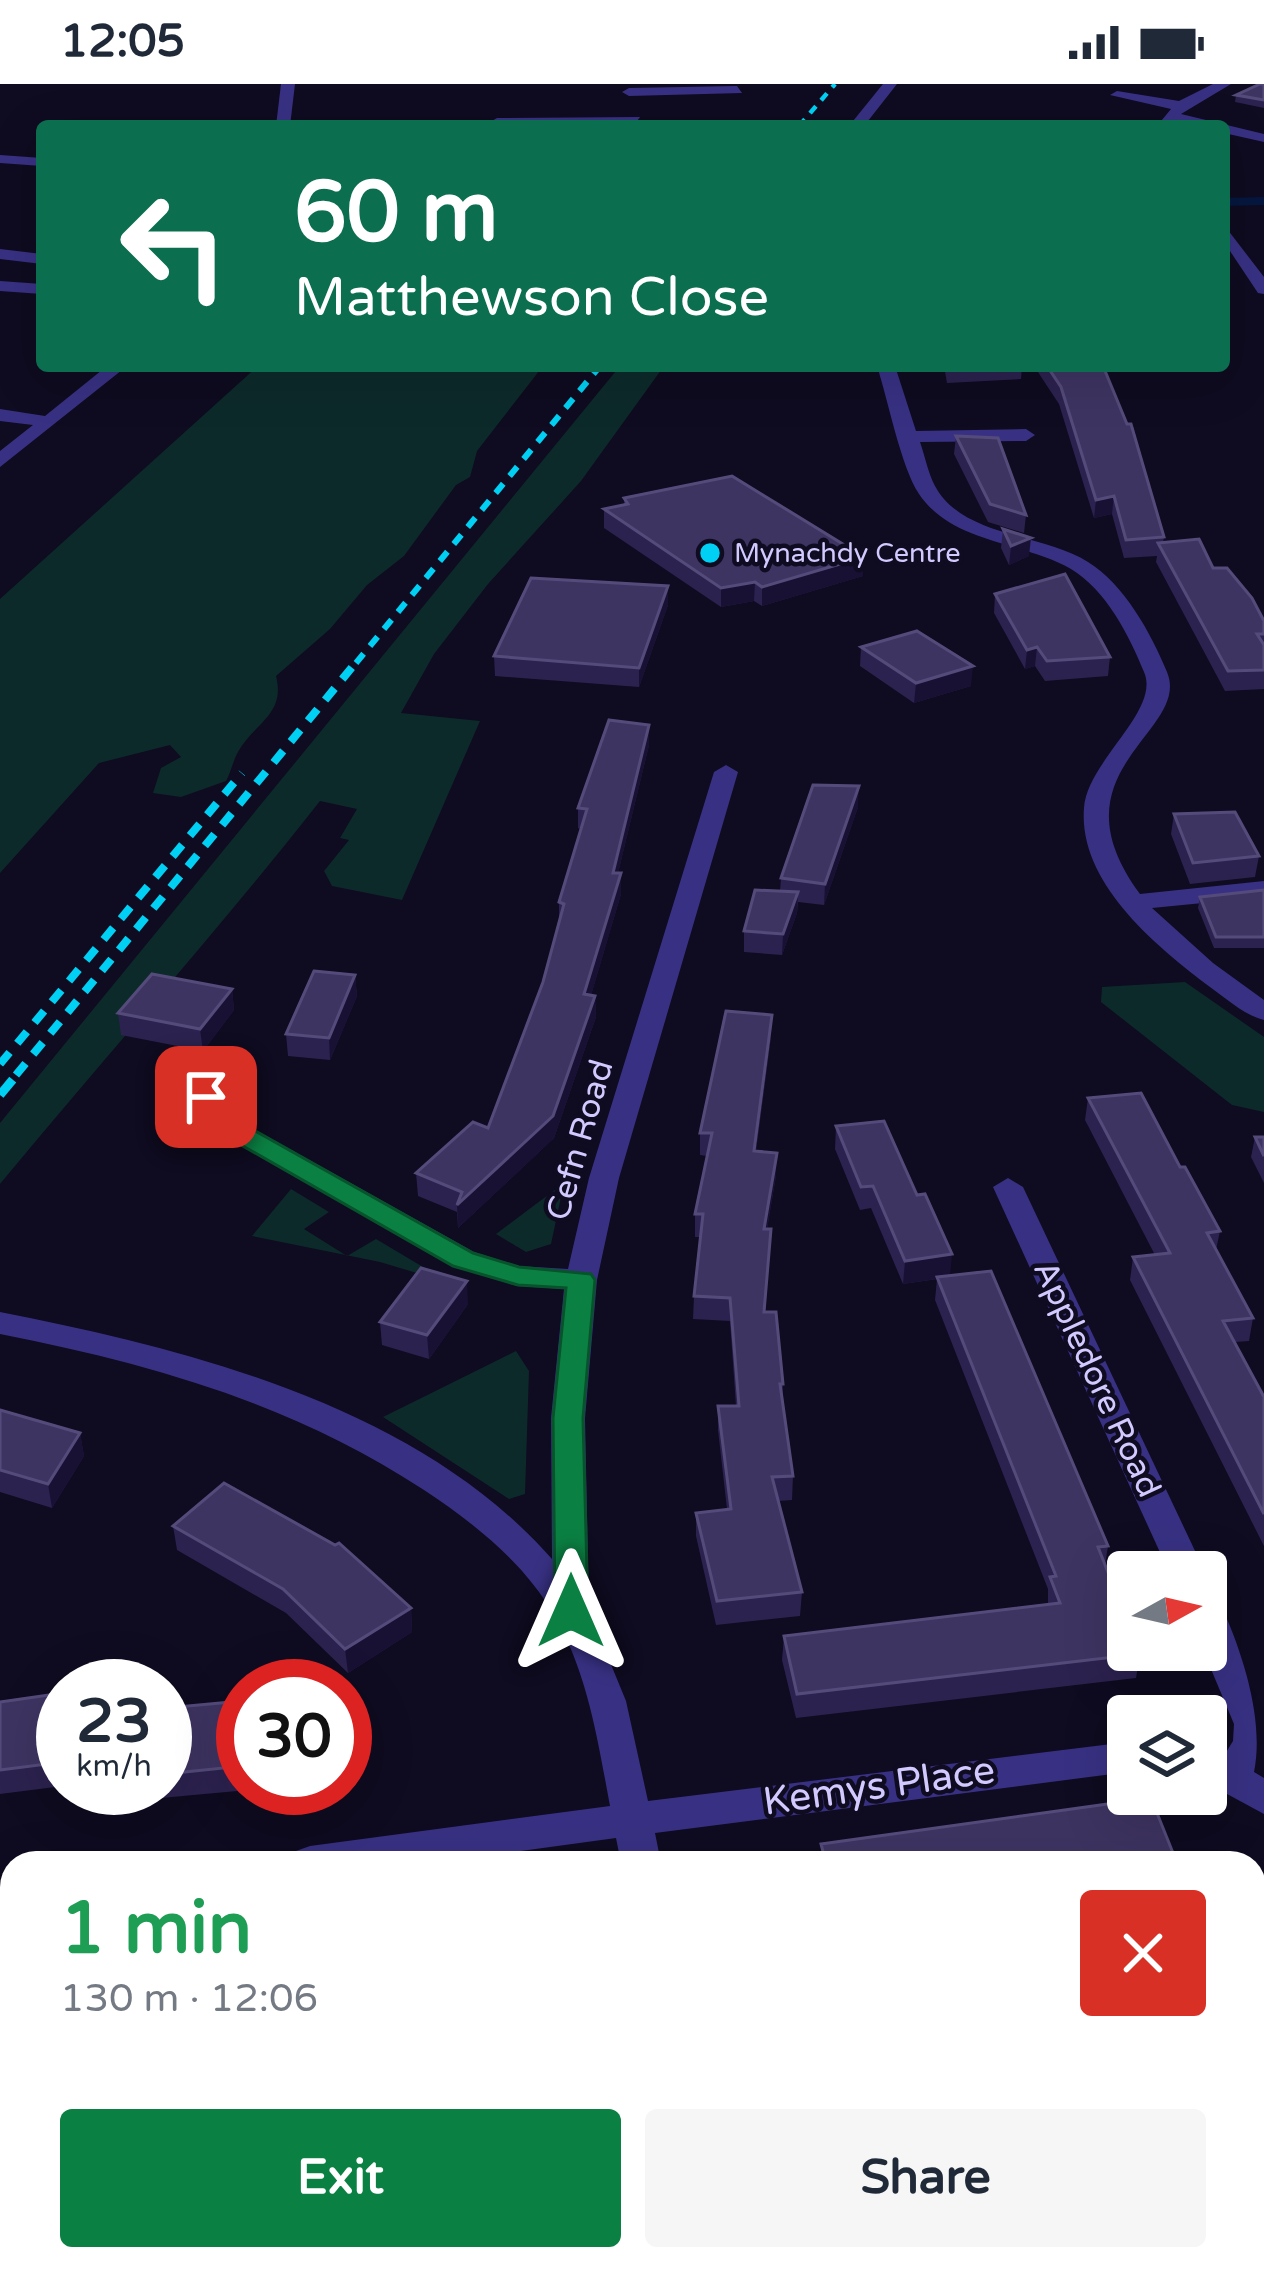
<!DOCTYPE html>
<html lang="en">
<head>
<meta charset="utf-8">
<style>
	body { margin:0; font-family:"Varela Round",sans-serif; background:#f6f6f7; color:#1f2937; height:100vh; display:flex; flex-direction:column; font-size:45px; white-space:nowrap }
	* { box-sizing:border-box; margin:0 }
	p { font-size:39px; color:#747a83 }
	.icon { flex:none; width:66px; height:66px; fill:none; stroke:currentColor; stroke-width:2; stroke-linecap:round; stroke-linejoin:round }
	.map { position:relative; flex:1; overflow:hidden }
	.drawer { position:absolute; left:0px; top:1767px; width:1266px; height:420px; display:flex; flex-direction:column; background:#fff; border-radius:36px 36px 0 0; box-shadow:0 12px 48px #0002 }
	.drawer>* { flex:none }
	.hud { position:absolute; left:36px; top:36px; width:1194px; height:252px; border-radius:12px; box-shadow:0 12px 48px #0002; background:#0b6e4f; color:#fff; overflow:hidden }
	.needle { width:78px; rotate:82deg }
	.tools { position:absolute; left:1107px; top:1467px; display:grid; gap:24px }
	.tools a { display:grid; place-items:center; width:120px; height:120px; border-radius:12px; background:#fff; box-shadow:0 12px 48px #0002; font-size:60px }
	.speed { position:absolute; left:36px; top:1575px; display:flex; gap:24px; font-size:60px; font-weight:700; text-align:center }
	.speed>* { display:grid; place-content:center; width:156px; height:156px; border-radius:50%; background:#fff; box-shadow:0 12px 48px #0002; line-height:1 }
	.speed small { font-size:30px; font-weight:400 }
	.speed .limit { border:18px solid #d22; background:#fff; color:#111 }
	.pin { position:absolute; display:grid; place-items:center; width:102px; height:102px; color:#fff; margin:-51px; border-radius:24px; box-shadow:0 6px 18px #0006 }
	.me { position:absolute; width:132px; margin:-66px; rotate:0deg; stroke-linejoin:round; filter:drop-shadow(0 0 9px #0008) }
	.turn { display:flex; align-items:center; gap:42px; height:252px; padding:0 60px; font-size:54px }
	.turn .icon { width:156px; height:156px; stroke-width:2.5 }
	.turn b { display:block; font-size:84px; line-height:102px }
	.round { display:grid; place-items:center; flex:none; width:126px; height:126px; border-radius:12px; background:#f6f6f7 }
	.overview { display:flex; align-items:center; justify-content:space-between; height:204px; padding:0 60px }
	h1 { font-size:72px; font-weight:700; line-height:90px; color:#1e9e55 }
	.action { display:flex; gap:24px; margin-top:auto; padding:24px 60px }
	.action a { flex:1; height:138px; border-radius:12px; background:#0b8043; color:#fff; font-size:48px; font-weight:700; line-height:138px; text-align:center }
	.action a+a { background:#f6f6f7; color:#1f2937 }
	.status { display:flex; justify-content:space-between; align-items:center; height:84px; padding:0 60px; background:#fff; direction:ltr }
	.status svg { height:33px; fill:currentColor }
	.map>svg:first-child { display:block }
</style>
</head>
<body>
<div class="status"><b>12:05</b><svg viewBox="0 0 49 12"><path d="M0 12V9h3v3zM5 12V6h3v6zM10 12V3h3v9zM15 12V0h3v12zM26 1h20v11H26zM47 4h2v5h-2z"/></svg></div>
<div class="map">
<svg width="1264" height="2187" viewBox="0 0 1264 2187">
	<rect width="100%" height="100%" fill="#0f0b20"/>
	<!-- green -->
	<g fill="#0d2a2a">
		<path d="M258,282h285l-66,85 -7,26 -14,8 -52,71 -37,29 -37,44 -54,47c10,39 -22,47 -38,76 -5,9 -7,20 -12,29l-45,16 -28,-4 8,-25 20,-11 -11,-12 -71,18 -99,110v-274z"/>
		<path d="M620,282h44l-83,115 -93,103 -54,70 -33,59 79,8 -78,179 -70,-14 -8,-15 25,-31 -9,-2 17,-29 -37,-8c-103,131 -214,255 -320,383v-61z"/>
		<polygon points="1185,898 1264,953 1264,1028 1232,1021 1101,918 1102,903"/>
		<polygon points="564,1099 551,1160 526,1168 496,1150"/>
		<polygon points="291,1105 329,1128 304,1145 347,1172 376,1155 450,1199 380,1178 252,1152"/>
		<polygon points="516,1267 529,1287 525,1410 509,1415 383,1333"/>
	</g>
	<g fill="none" stroke-linecap="round" stroke-linejoin="round">
		<!-- stream -->
		<polyline stroke="#05173e" stroke-width="8" points="1224,118 1264,117"/>
		<!-- minor -->
		<g fill="#383183" fill-rule="evenodd">
			<polygon points="281,0 295,0 290,42 276,42"/>
			<polygon points="883,0 897,0 864,42 849,42"/>
			<polygon points="1213,0 1231,0 1181,30 1264,50 1264,58 1224,49 1224,42 1175,38 1157,42 1171,25 1110,11 1117,7 1179,17"/>
			<polygon points="737,2 742,9 629,12 622,8 629,4"/>
			<polygon points="640,33 635,40 496,42 490,38 497,34"/>
			<polygon points="0,71 42,74 42,82 0,79"/>
			<polygon points="1224,141 1264,193 1264,210 1258,209 1224,158"/>
			<polygon points="0,165 42,170 42,180 0,175"/>
			<polygon points="0,197 42,200 42,210 0,207"/>
			<polygon points="107,282 127,282 0,383 0,367 33,341 0,337 0,325 45,332"/>
			<path d="M877,282h18l21,65 110,-2 9,6 -9,6 -106,1c5,14 8,31 15,44 27,51 109,48 153,76 36,22 63,71 79,110 25,60 -119,98 -27,222l124,-13v16l-112,11 61,55 51,37v20c-20,-5 -37,-21 -54,-33 -53,-40 -132,-104 -126,-179 3,-47 77,-97 60,-136 -15,-37 -38,-82 -73,-103 -48,-28 -118,-25 -152,-75 -18,-27 -31,-94 -42,-128z"/>
			<path d="M726,681l12,7 -119,406 -22,102 -12,138 4,193 37,90 22,100 480,-59v30l-473,61 6,30h-40l-5,-25 -184,25h-142l6,-12 14,-5 300,-40c-12,-64 -22,-133 -56,-191 -30,-52 -80,-92 -130,-125 -131,-86 -272,-126 -424,-156v-22c192,38 417,94 552,247l-1,-141 13,-129 -47,-3 -65,-20 -231,-132 -29,-37 14,-9 10,3 25,31 233,130 45,14 49,3 21,-91 125,-406z"/>
			<polygon points="1008,1094 1023,1103 1205,1488 1169,1488 993,1103"/>
			<path d="M1206,1514l13,4 5,10c21,48 40,111 30,160l10,6v36l-48,-26 -5,-11 22,-36 1,-17 -31,-74z"/>
			<polygon points="12,1802 12,1836 0,1838 0,1804"/>
			<polygon points="684,2175 730,2175 731,2187 685,2187"/>
		</g>
		<!-- rail-far3 -->
		<polyline stroke="#00d1f4" stroke-width="4.5" stroke-dasharray="9 8" stroke-linecap="butt" points="799,42 835,0"/>
		<!-- rail-far2 -->
		<polyline stroke="#00d1f4" stroke-width="6" stroke-dasharray="12 10" stroke-linecap="butt" points="356,579 600,282"/>
		<!-- rail-far1 -->
		<g stroke="#00d1f4" stroke-width="8" stroke-dasharray="15 12" stroke-linecap="butt">
			<polyline points="0,980 242,689"/>
			<polyline points="16,991 358,576"/>
		</g>
		<!-- rail -->
		<polyline stroke="#00d1f4" stroke-width="9" stroke-dasharray="20 16" stroke-linecap="butt" points="0,1011 19,988"/>
	</g>
	<!-- wall -->
	<g fill="#2c224f">
		<polygon points="1264,0 1264,24 1235,18 1236,11"/>
		<polygon points="944,282 1022,282 1021,295 947,299"/>
		<polygon points="1034,282 1103,282 1164,453 1163,459 1213,484 1264,537 1264,605 1225,607 1156,478 1157,472 1124,474 1112,430 1094,434 1059,320"/>
		<polygon points="956,352 1026,431 1024,449 988,438 954,370"/>
		<polygon points="624,414 863,492 762,522 754,517 721,523 604,444 604,425 624,421"/>
		<polygon points="1003,445 1029,472 1009,481 1001,464"/>
		<polygon points="668,502 668,521 639,603 495,592 494,572"/>
		<polygon points="995,510 1110,573 1108,592 1045,597 1035,582 1025,585 994,529"/>
		<polygon points="861,563 971,602 914,619 860,582"/>
		<polygon points="649,661 618,789 621,789 621,810 591,911 595,912 596,933 554,1054 458,1144 457,1128 418,1112 416,1089 488,1044 543,898 559,838 559,818 581,745 578,744 578,724"/>
		<polygon points="858,723 824,821 798,818 797,829 782,871 744,868 744,847 780,807 781,794"/>
		<polygon points="1174,730 1259,772 1255,793 1190,800 1171,750"/>
		<polygon points="1264,806 1264,864 1214,864 1198,824 1200,813"/>
		<polygon points="355,891 357,912 330,976 288,972 286,950"/>
		<polygon points="232,905 234,926 203,967 121,951 118,929"/>
		<polygon points="771,953 756,1067 776,1092 767,1145 771,1145 765,1228 783,1300 782,1319 793,1392 792,1416 778,1417 802,1508 800,1532 716,1541 696,1452 696,1429 727,1425 718,1346 718,1322 736,1322 730,1237 693,1235 694,1212 700,1153 695,1153 695,1130 707,1072 700,1071 700,1049"/>
		<polygon points="1088,1014 1180,1083 1220,1147 1216,1166 1253,1234 1249,1257 1235,1258 1264,1313 1264,1462 1130,1196 1133,1173 1155,1171 1085,1036"/>
		<polygon points="836,1042 950,1191 1108,1462 1105,1481 1140,1570 1136,1594 796,1634 782,1576 784,1552 1048,1520 1048,1505 935,1216 937,1195 903,1200 871,1124 860,1126 835,1065"/>
		<polygon points="1255,1053 1264,1053 1264,1099 1251,1073"/>
		<polygon points="468,1220 429,1275 382,1261 380,1238"/>
		<polygon points="0,1326 80,1349 84,1372 52,1424 0,1408"/>
		<polygon points="173,1442 411,1524 412,1548 348,1589 286,1529 177,1466"/>
		<polygon points="63,1609 63,1702 0,1710 0,1618"/>
		<polygon points="243,1617 243,1704 269,1704 161,1714 159,1704 165,1704 165,1624"/>
		<polygon points="1264,1840 1264,2087 1254,2063 1254,1841"/>
		<polygon points="12,1933 12,2044 0,2045 0,1935"/>
	</g>
	<!-- shaded-wall -->
	<g fill="#191134">
		<polygon points="1114,412 1112,430 1094,434 1096,416"/>
		<polygon points="1031,454 1029,472 1009,481 1011,462"/>
		<polygon points="864,473 863,492 762,522 762,503"/>
		<polygon points="755,498 754,517 721,523 721,504"/>
		<polygon points="668,502 668,521 639,603 639,584"/>
		<polygon points="1037,563 1035,582 1025,585 1027,566"/>
		<polygon points="973,582 971,602 914,619 916,599"/>
		<polygon points="649,641 649,661 613,810 613,789"/>
		<polygon points="859,702 858,723 824,821 825,800"/>
		<polygon points="621,789 621,810 585,932 584,910"/>
		<polygon points="798,808 797,829 782,871 783,850"/>
		<polygon points="355,891 357,912 330,976 329,954"/>
		<polygon points="232,905 234,926 203,967 200,945"/>
		<polygon points="595,912 596,933 554,1054 458,1144 457,1121"/>
		<polygon points="772,931 771,953 753,1090 754,1067"/>
		<polygon points="777,1069 776,1092 763,1168 764,1145"/>
		<polygon points="952,1170 950,1193 903,1200 905,1177"/>
		<polygon points="467,1197 468,1220 429,1275 427,1251"/>
		<polygon points="80,1349 84,1372 52,1424 48,1400"/>
		<polygon points="411,1524 412,1548 348,1589 345,1565"/>
	</g>
	<!-- building -->
	<g fill="#3e3462" stroke="#554b7b" stroke-width="3">
		<polygon points="1260,0 1264,0 1264,16 1236,11"/>
		<polygon points="1047,282 1103,282 1127,340 1131,340 1164,453 1126,456 1114,412 1096,416 1061,303"/>
		<polygon points="956,352 998,354 1026,431 990,420"/>
		<polygon points="732,392 864,473 762,503 755,498 721,504 604,425 628,420 624,414"/>
		<polygon points="1003,445 1031,454 1011,462"/>
		<polygon points="1199,455 1213,484 1227,484 1252,514 1264,537 1264,550 1257,550 1264,561 1264,586 1228,587 1158,459"/>
		<polygon points="1065,490 1110,573 1047,577 1037,563 1027,566 995,510"/>
		<polygon points="531,494 668,502 639,584 494,572"/>
		<polygon points="917,547 973,582 916,599 861,563"/>
		<polygon points="609,636 649,641 613,789 621,789 584,910 595,912 553,1032 457,1121 462,1108 416,1089 473,1038 488,1044 543,898 564,820 559,818 587,725 578,724"/>
		<polygon points="813,701 859,702 825,800 781,794"/>
		<polygon points="1235,728 1259,772 1193,779 1174,730"/>
		<polygon points="755,806 798,808 783,850 744,847"/>
		<polygon points="1264,806 1264,853 1216,853 1200,813"/>
		<polygon points="314,887 355,891 329,954 286,950"/>
		<polygon points="152,890 232,905 200,945 118,929"/>
		<polygon points="726,927 772,931 754,1067 777,1069 764,1145 771,1145 764,1228 776,1228 783,1300 780,1300 793,1392 772,1393 802,1508 717,1517 696,1429 731,1425 718,1322 739,1322 730,1214 694,1212 703,1130 695,1130 712,1049 700,1049"/>
		<polygon points="1141,1009 1180,1083 1185,1083 1220,1147 1207,1149 1253,1234 1223,1237 1264,1313 1264,1430 1133,1173 1170,1169 1088,1014"/>
		<polygon points="884,1037 917,1111 925,1110 952,1170 905,1177 873,1102 861,1103 836,1042"/>
		<polygon points="1255,1053 1264,1053 1264,1072"/>
		<polygon points="421,1184 467,1197 427,1251 380,1238"/>
		<polygon points="991,1187 1108,1462 1098,1463 1128,1539 1128,1566 1139,1566 1140,1570 797,1610 784,1552 1060,1519 1050,1493 1056,1492 937,1193"/>
		<polygon points="0,1326 80,1349 48,1400 0,1386"/>
		<polygon points="224,1399 335,1461 339,1459 411,1524 345,1565 283,1505 173,1442"/>
		<polygon points="63,1609 63,1678 0,1686 0,1618"/>
		<polygon points="243,1617 243,1682 165,1690 165,1624"/>
		<polygon points="1151,1714 1177,1779 826,1779 821,1760"/>
		<polygon points="1264,1840 1264,2048 1254,2024 1254,1841"/>
		<polygon points="12,1933 12,2019 0,2021 0,1935"/>
		<polygon points="470,2175 589,2175 590,2187 470,2187"/>
		<polygon points="848,2175 964,2175 966,2187 850,2187"/>
	</g>
	<!-- route -->
	<polygon fill="#0b8043" stroke="#07532c" stroke-width="3" points="206,1005 215,1007 241,1039 473,1169 519,1183 591,1190 595,1196 583,1334 588,1527 583,1536 571,1539 559,1536 555,1527 553,1334 566,1204 518,1201 453,1182 222,1050 193,1013"/>
	<!-- markers -->
	<circle fill="#00d1f4" stroke="#0f0b20" stroke-width="4.5" cx="710" cy="469" r="12"/>
	<g text-anchor="middle" dominant-baseline="central" stroke-width="9" stroke-linejoin="round" paint-order="stroke">
		<!-- far-poi labels -->
		<g font-size="27" fill="#d2c9ff" stroke="#0f0b20" text-anchor="start">
			<text x="734" y="469">Mynachdy Centre</text>
		</g>
		<!-- street labels -->
		<g font-size="33" fill="#d2c9ff" stroke="#0f0b20">
			<text transform="translate(580 1056) rotate(-74)">Cefn Road</text>
			<text transform="translate(1097 1295) rotate(65)">Appledore Road</text>
		</g>
		<!-- near-street labels -->
		<g font-size="39" fill="#d2c9ff" stroke="#0f0b20">
			<text transform="translate(879 1702) rotate(-8)">Kemys Place</text>
		</g>
	</g>
</svg>
<div class="tools">
<a><svg class="needle" viewBox="-14 -14 28 28"><path d="M0-13l5 13h-10z" fill="#e53935"/><path d="M0 13l5-13h-10z" fill="#747a83"/></svg></a>
<a><svg class="icon" aria-label="layers" viewBox="0 0 24 24"><path d="M12 4l9 5-9 5-9-5zM3 14l9 5 9-5"/></svg></a>
</div>
<div class="speed"><div>23<small>km/h</small></div><div class="limit">30</div></div>
<div class="pin" style="left:206px;top:1013px;background:#d93025"><svg class="icon" aria-label="arrive" viewBox="0 0 24 24"><path d="M6 21V4h12l-3 4 3 4H6"/></svg></div>
<svg class="me" style="left:571px;top:1527px" viewBox="-20 -20 40 40"><path d="M0-17L14 15 0 8-14 15z" fill="#0b8043" stroke="#fff" stroke-width="4"/></svg>
<div class="hud">
<div class="turn"><svg class="icon" aria-label="left" viewBox="0 0 24 24"><path d="M17 20v-9H6M10 6l-5 5 5 5"/></svg><div><b>60 m</b>Matthewson Close</div></div>
</div>
<section class="drawer">
<div class="overview"><div><h1>1 min</h1><p>130 m · 12:06</p></div><a class="round" style="background:#d93025;color:#fff"><svg class="icon" aria-label="close" viewBox="0 0 24 24"><path d="M6 6l12 12M18 6L6 18"/></svg></a></div>
<div class="action"><a>Exit</a><a>Share</a></div>
</section>
</div>
</body>
</html>
